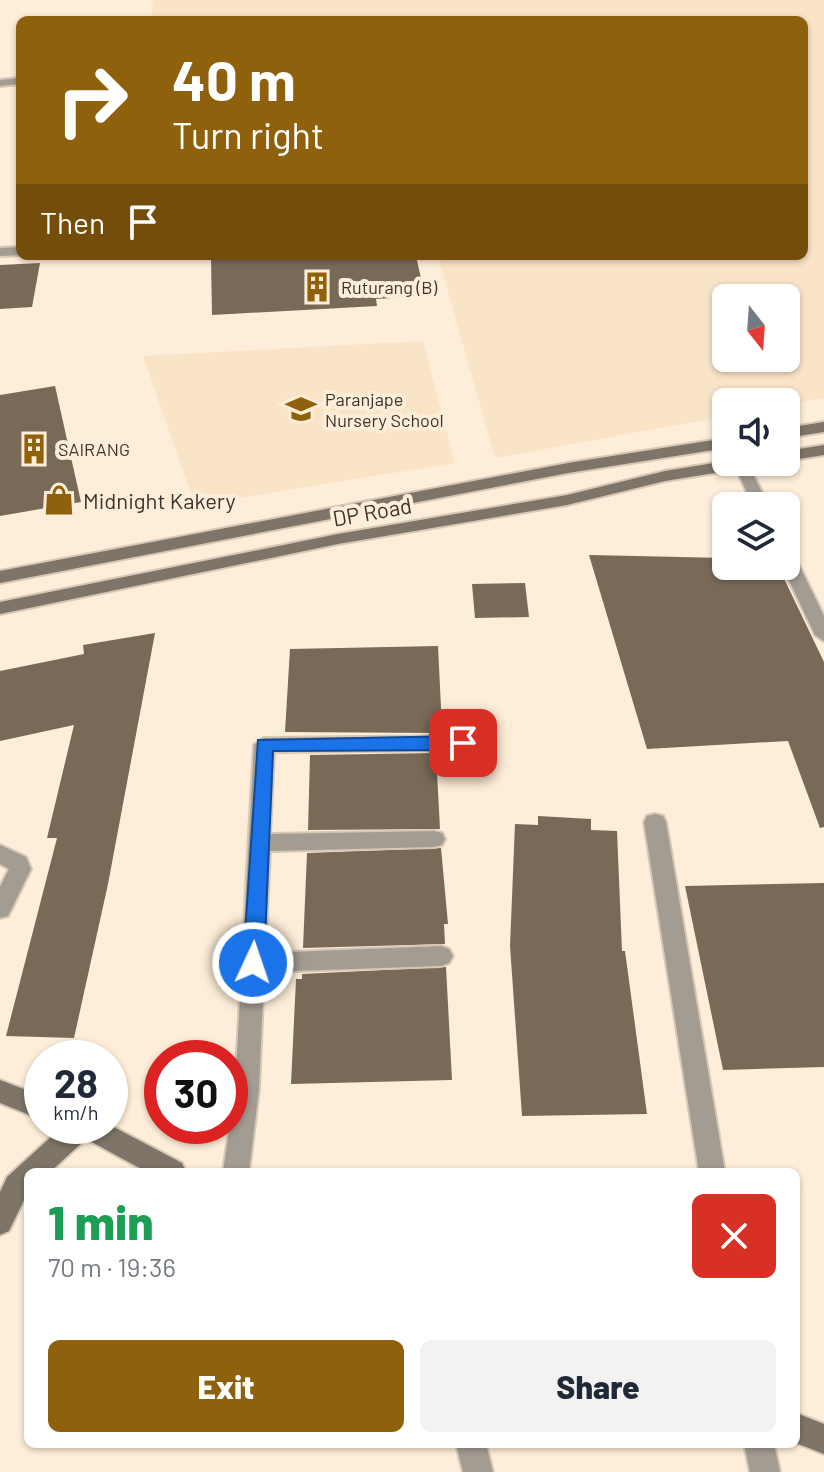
<!DOCTYPE html>
<html lang="en">
<head>
<meta charset="utf-8">
<style>
	body { margin:0; font-family:Barlow,sans-serif; background:#f2f2f3; color:#1f2937; height:100vh; display:flex; flex-direction:column; font-size:30px; white-space:nowrap }
	* { box-sizing:border-box; margin:0 }
	p { font-size:26px; color:#747a83 }
	.icon { flex:none; width:44px; height:44px; fill:none; stroke:currentColor; stroke-width:2; stroke-linecap:round; stroke-linejoin:round }
	.map { position:relative; flex:1; overflow:hidden }
	.sheet { position:absolute; left:24px; top:1168px; width:776px; height:280px; display:flex; flex-direction:column; background:#fff; border-radius:12px; box-shadow:0 2px 6px #0004 }
	.sheet>* { flex:none }
	.top-card { position:absolute; left:16px; top:16px; width:792px; height:244px; border-radius:12px; box-shadow:0 2px 6px #0004; background:#90610c; color:#fff; overflow:hidden }
	.needle { width:52px; rotate:163deg }
	.buttons { position:absolute; left:712px; top:284px; display:grid; gap:16px }
	.buttons a { display:grid; place-items:center; width:88px; height:88px; border-radius:12px; background:#fff; box-shadow:0 2px 6px #0004; font-size:40px }
	.speed { position:absolute; left:24px; top:1040px; display:flex; gap:16px; font-size:40px; font-weight:700; text-align:center }
	.speed>* { display:grid; place-content:center; width:104px; height:104px; border-radius:50%; background:#fff; box-shadow:0 2px 6px #0004; line-height:1 }
	.speed small { font-size:20px; font-weight:400 }
	.speed .limit { border:12px solid #d22; background:#fff; color:#111 }
	.pin { position:absolute; display:grid; place-items:center; width:68px; height:68px; color:#fff; margin:-34px; border-radius:16px; box-shadow:0 4px 12px #0006 }
	.me { position:absolute; width:88px; margin:-44px; rotate:3deg; stroke-linejoin:round; filter:drop-shadow(0 0 6px #0008) }
	.turn { display:flex; align-items:center; gap:28px; height:168px; padding:0 24px; font-size:36px }
	.turn .icon { width:104px; height:104px; stroke-width:2.5 }
	.turn b { display:block; font-size:56px; line-height:68px }
	.then { display:flex; align-items:center; height:76px; padding:0 24px; background:#0003; gap:16px; font-size:30px }
	.round { display:grid; place-items:center; flex:none; width:84px; height:84px; border-radius:12px; background:#f2f2f3 }
	.summary { display:flex; align-items:center; justify-content:space-between; height:136px; padding:0 24px }
	h1 { font-size:48px; font-weight:800; line-height:60px; color:#1e9e55 }
	.cta { display:flex; gap:16px; margin-top:auto; padding:16px 24px }
	.cta a { flex:1; height:92px; border-radius:12px; background:#90610c; color:#fff; font-size:32px; font-weight:800; line-height:92px; text-align:center }
	.cta a+a { background:#f2f2f3; color:#1f2937 }
	.map>svg:first-child { display:block }
</style>
</head>
<body>
<div class="map">
<svg width="824" height="1472" viewBox="0 0 824 1472">
	<rect width="100%" height="100%" fill="#feedd8"/>
	<!-- built -->
	<g fill="#f9e4c8" fill-rule="evenodd">
		<path d="M153,0h671v398l-38,7v-3h-60v14l-231,42 -57,-202h366v-236h-653zM726,298h60v60h-60z"/>
		<polygon points="423,341 455,463 195,505 143,356"/>
	</g>
	<!-- building -->
	<g fill="#786a57">
		<polygon points="274,256 416,256 425,296 376,299 377,306 212,315 211,259"/>
		<polygon points="40,263 32,307 0,309 0,265"/>
		<polygon points="55,386 81,502 0,516 0,395"/>
		<polygon points="589,555 726,558 726,566 778,566 824,662 824,827 820,828 788,741 647,749"/>
		<polygon points="525,583 529,617 475,618 472,584"/>
		<polygon points="155,633 108,884 74,1038 6,1036 57,838 47,838 74,725 0,741 0,671 84,654 83,645"/>
		<polygon points="438,646 442,728 435,729 435,733 285,732 290,649"/>
		<polygon points="436,753 440,829 308,830 310,755"/>
		<polygon points="538,816 591,819 591,830 617,831 622,951 625,951 647,1114 522,1116 510,946 515,824 538,825"/>
		<polygon points="441,848 448,924 444,924 445,944 303,948 307,853"/>
		<polygon points="824,883 824,1067 723,1070 685,886"/>
		<polygon points="446,967 452,1080 291,1084 296,979 302,979 302,974"/>
	</g>
	<g fill="none" stroke-linecap="round" stroke-linejoin="round">
		<!-- street casing -->
		<g stroke="#d7c8b6" stroke-width="4">
			<g id="street">
				<polygon points="20,78 20,84 0,86 0,80"/>
				<polygon points="20,247 20,255 0,256 0,248"/>
				<polygon points="733,462 747,462 769,506 753,506"/>
				<polygon points="786,551 795,557 824,616 824,641 815,635 782,566 786,566"/>
				<polygon points="463,736 473,743 463,750 274,752 270,834 434,831 442,833 445,839 442,845 434,847 270,851 265,953 441,946 449,949 453,956 449,963 441,966 264,972 259,1089 249,1172 223,1172 235,1089 254,745 264,738"/>
				<polygon points="655,814 663,816 666,822 725,1172 699,1172 644,822 647,816"/>
				<polygon points="0,845 26,857 31,869 8,916 0,918 0,887 9,869 0,864"/>
				<polygon points="456,1444 486,1444 493,1472 463,1472"/>
				<polygon points="744,1444 774,1444 780,1472 750,1472"/>
			</g>
		</g>
		<!-- secondary casing -->
		<g stroke="#d7c8b6" stroke-width="4">
			<g id="secondary">
				<polygon points="824,422 824,432 786,438 786,428"/>
				<polygon points="726,438 726,448 568,473 0,583 0,571 568,463"/>
				<polygon points="824,445 824,455 786,461 786,451"/>
				<polygon points="726,461 760,462 752,467 665,481 567,505 338,544 0,614 0,602 338,534 567,495 665,471"/>
				<polygon points="0,1080 42,1096 42,1120 0,1103"/>
				<polygon points="110,1125 182,1163 186,1172 147,1172 86,1139 50,1172 28,1172 28,1192 9,1231 0,1235 0,1192 7,1177 63,1126"/>
				<polygon points="796,1413 824,1424 824,1454 796,1443"/>
			</g>
		</g>
		<!-- street -->
		<use href="#street" fill="#a39c93" fill-rule="evenodd"/>
		<!-- secondary -->
		<use href="#secondary" fill="#7e7467" fill-rule="evenodd"/>
	</g>
	<!-- route -->
	<polygon fill="#1a73e8" stroke="#114b97" stroke-width="2" points="463,736 472,743 463,750 273,751 264,963 261,970 246,970 243,963 258,740"/>
	<!-- icons -->
	<defs>
		<g id="building-bare" transform="scale(2.4)"><path d="M-4-6H4V6H1V3H-1V6H-4ZM-2.5-4.3h1.7v1.8h-1.7ZM.8-4.3h1.7v1.8H.8ZM-2.5-1h1.7V.8h-1.7ZM.8-1h1.7V.8H.8Z" fill="#90610c" stroke="#feedd8" stroke-width="2.5" paint-order="stroke"/></g>
		<g id="school-bare" transform="scale(2.4)"><path d="M0-5L7-2L0 1L-7-2ZM-4 1L0 2.5L4 1V4Q0 6-4 4Z" fill="#90610c" stroke="#feedd8" stroke-width="2.5" paint-order="stroke"/></g>
		<g id="shop-bare" transform="scale(2.4)"><path d="M-5-2.5h2.3a2.7 3.5 0 0 1 5.4 0H5L5.5 6h-11ZM-1.5-2.5h3a1.5 2.3 0 0 0-3 0Z" fill="#90610c" stroke="#feedd8" stroke-width="2.5" paint-order="stroke"/></g>
	</defs>
	<g fill-rule="evenodd">
		<use href="#building-bare" x="317" y="287"/>
		<use href="#school-bare" x="301" y="409"/>
		<use href="#building-bare" x="34" y="449"/>
		<use href="#shop-bare" x="59" y="500"/>
	</g>
	<g text-anchor="middle" dominant-baseline="central" stroke-width="8" stroke-linejoin="round" paint-order="stroke">
		<!-- far-poi labels -->
		<g font-size="18" fill="#3a342c" stroke="#feedd8" text-anchor="start">
			<text x="341" y="287">Ruturang (B)</text>
			<text x="325" y="399">Paranjape<tspan x="325" dy="21">Nursery School</tspan></text>
			<text x="58" y="449">SAIRANG</text>
		</g>
		<!-- poi labels -->
		<g font-size="22" fill="#3a342c" stroke="#feedd8" text-anchor="start">
			<text x="83" y="500">Midnight Kakery</text>
		</g>
		<!-- street labels -->
		<g font-size="22" fill="#3a342c" stroke="#feedd8">
			<text transform="translate(372 511) rotate(-10)">DP Road</text>
		</g>
	</g>
</svg>
<div class="buttons">
<a><svg class="needle" viewBox="-14 -14 28 28"><path d="M0-13l5 13h-10z" fill="#e53935"/><path d="M0 13l5-13h-10z" fill="#747a83"/></svg></a>
<a><svg class="icon" aria-label="sound" viewBox="0 0 24 24"><path d="M4 9h4l5-4v14l-5-4H4zM17 9q2 3 0 6"/></svg></a>
<a><svg class="icon" aria-label="layers" viewBox="0 0 24 24"><path d="M12 4l9 5-9 5-9-5zM3 14l9 5 9-5"/></svg></a>
</div>
<div class="speed"><div>28<small>km/h</small></div><div class="limit">30</div></div>
<div class="pin" style="left:463px;top:743px;background:#d93025"><svg class="icon" aria-label="arrive" viewBox="0 0 24 24"><path d="M6 21V4h12l-3 4 3 4H6"/></svg></div>
<svg class="me" style="left:253px;top:963px" viewBox="-20 -20 40 40"><circle r="17" fill="#1a73e8" stroke="#fff" stroke-width="3"/><path d="M0-11L8 9 0 5-8 9z" fill="#fff"/></svg>
<div class="top-card">
<div class="turn"><svg class="icon" aria-label="right" viewBox="0 0 24 24"><path d="M7 20v-9h11M14 6l5 5-5 5"/></svg><div><b>40 m</b>Turn right</div></div>
<div class="then">Then<svg class="icon" aria-label="arrive" viewBox="0 0 24 24"><path d="M6 21V4h12l-3 4 3 4H6"/></svg></div>
</div>
<section class="sheet">
<div class="summary"><div><h1>1 min</h1><p>70 m · 19:36</p></div><a class="round" style="background:#d93025;color:#fff"><svg class="icon" aria-label="close" viewBox="0 0 24 24"><path d="M6 6l12 12M18 6L6 18"/></svg></a></div>
<div class="cta"><a>Exit</a><a>Share</a></div>
</section>
</div>
</body>
</html>
